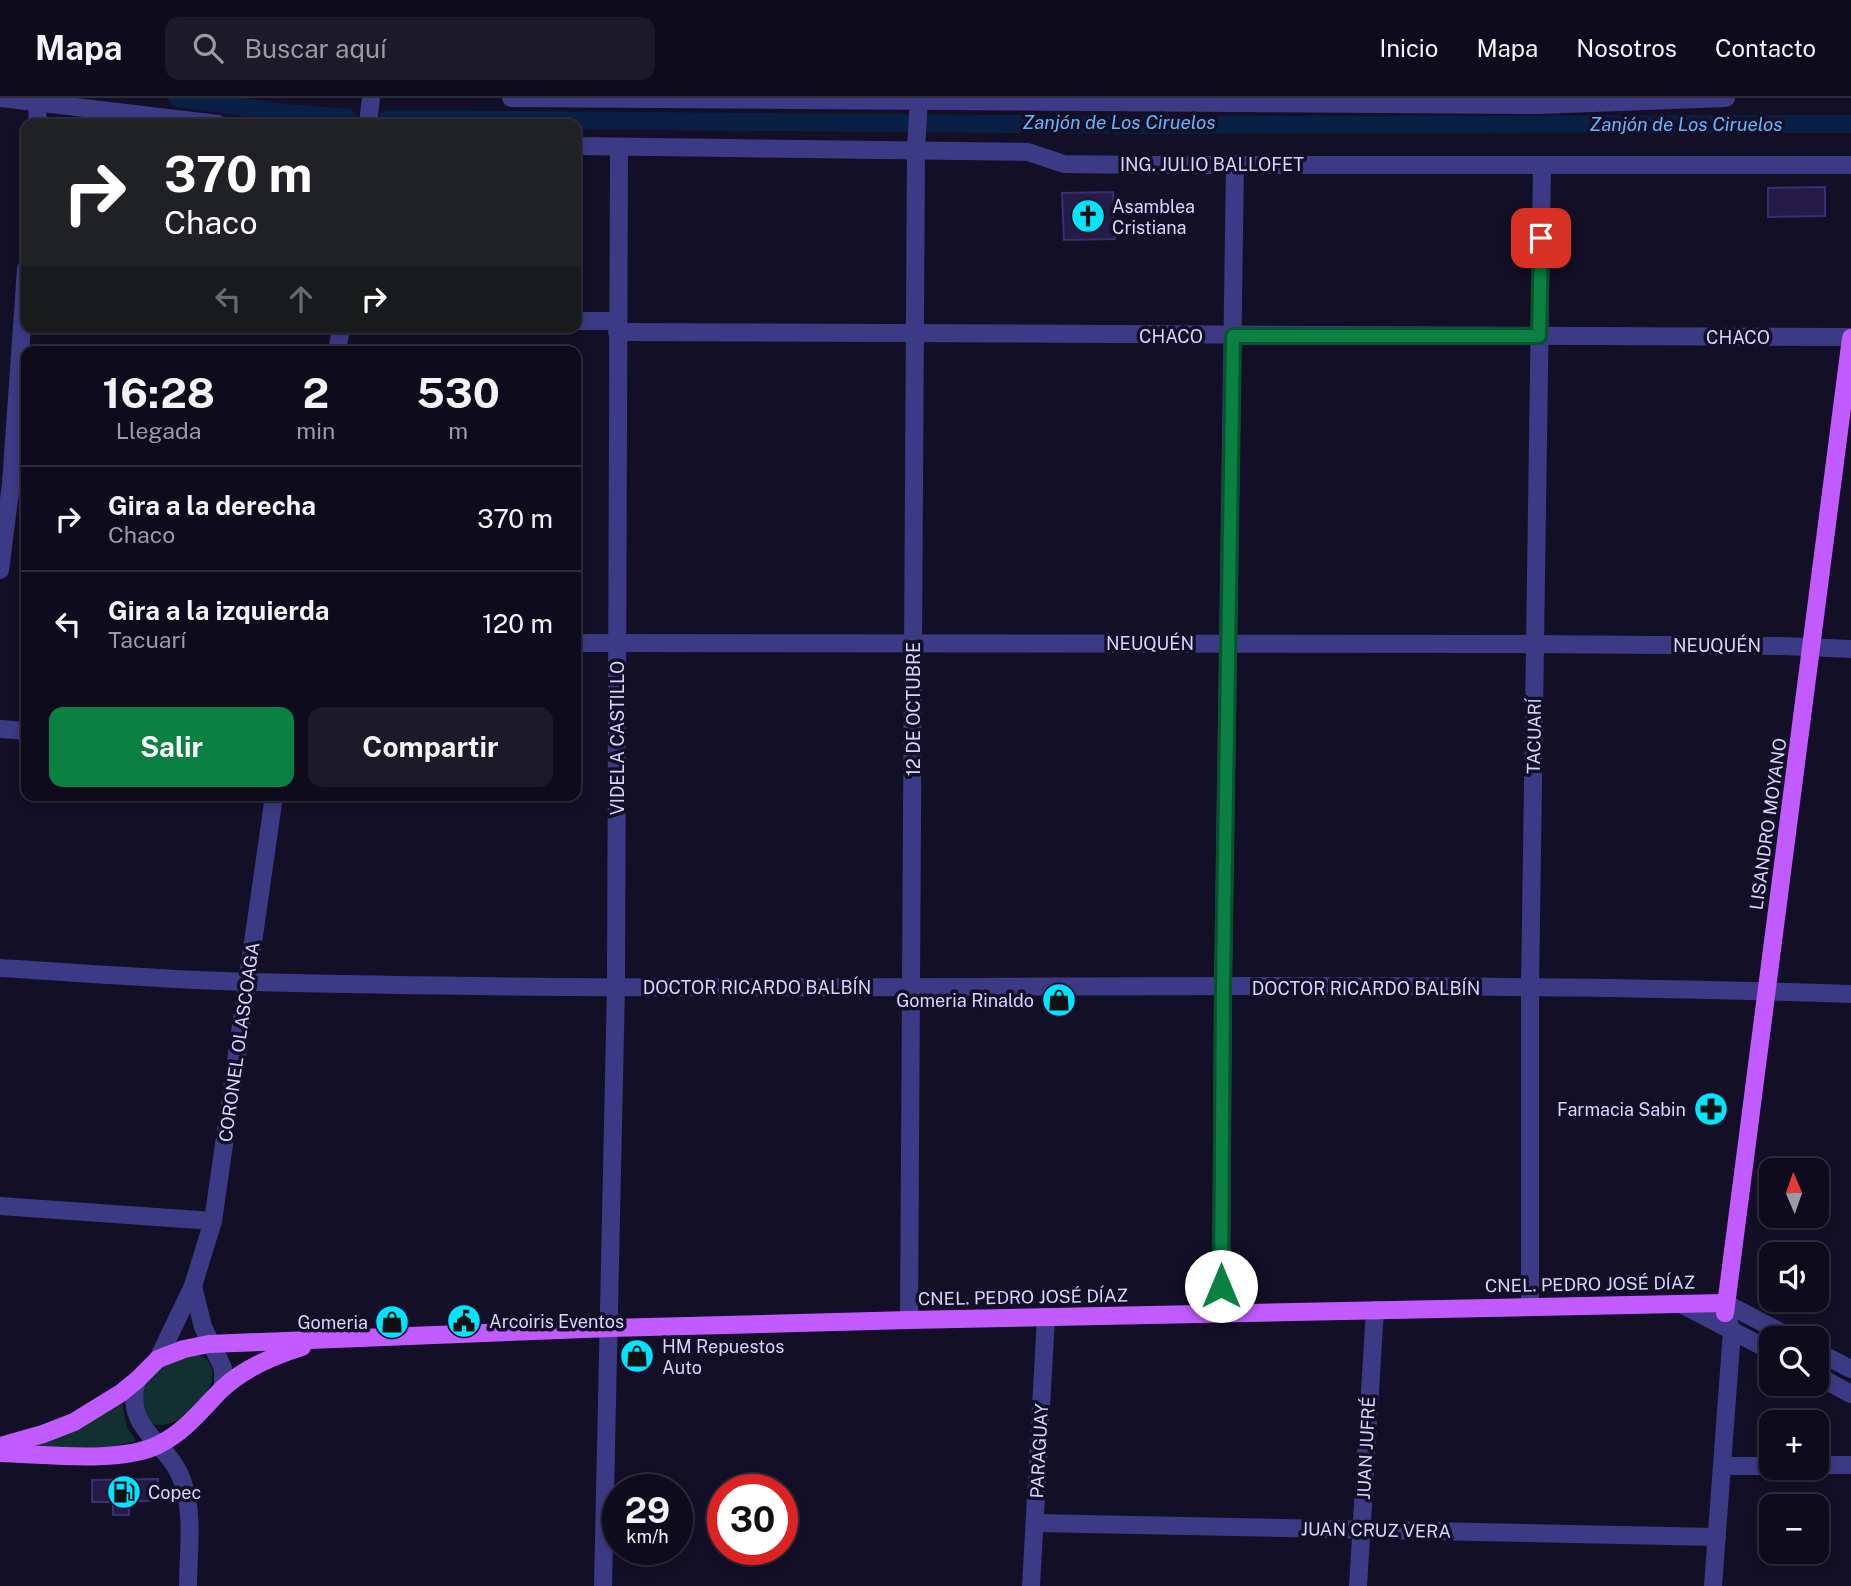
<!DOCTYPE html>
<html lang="es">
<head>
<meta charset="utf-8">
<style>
	body { margin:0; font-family:"Public Sans",sans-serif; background:#1c1929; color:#f1f3f6; height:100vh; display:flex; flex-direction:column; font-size:26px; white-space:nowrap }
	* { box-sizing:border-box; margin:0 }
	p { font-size:23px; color:#9b9ba3 }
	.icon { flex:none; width:38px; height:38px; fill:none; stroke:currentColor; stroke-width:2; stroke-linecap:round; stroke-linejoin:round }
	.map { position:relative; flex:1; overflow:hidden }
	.sheet { position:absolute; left:21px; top:248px; width:560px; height:455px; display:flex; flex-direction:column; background:#0e0b1c; border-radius:14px; box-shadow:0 4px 10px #0003,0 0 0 2px #2e2b3b }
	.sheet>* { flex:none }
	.guide { position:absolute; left:21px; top:21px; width:560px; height:214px; border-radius:14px; box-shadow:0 4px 10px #0003,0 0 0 2px #2e2b3b; background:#202124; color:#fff; overflow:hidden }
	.needle { width:46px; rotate:358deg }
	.tools { position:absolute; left:1759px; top:1060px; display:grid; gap:14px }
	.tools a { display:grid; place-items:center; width:70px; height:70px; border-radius:14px; background:#0e0b1c; box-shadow:0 4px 10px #0003,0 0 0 2px #2e2b3b; font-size:35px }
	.speed { position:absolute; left:602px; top:1376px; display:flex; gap:14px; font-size:35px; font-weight:700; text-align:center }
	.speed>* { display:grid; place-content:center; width:91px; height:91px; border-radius:50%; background:#0e0b1c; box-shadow:0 4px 10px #0003,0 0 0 2px #2e2b3b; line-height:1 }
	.speed small { font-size:18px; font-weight:400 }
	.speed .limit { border:10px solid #d22; background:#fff; color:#111 }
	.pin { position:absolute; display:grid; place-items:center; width:60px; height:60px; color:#fff; margin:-30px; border-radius:14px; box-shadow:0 4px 10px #0006 }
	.me { position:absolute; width:77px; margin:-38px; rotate:0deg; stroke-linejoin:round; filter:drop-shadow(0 0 5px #0008) }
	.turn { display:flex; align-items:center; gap:24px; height:147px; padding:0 28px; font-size:32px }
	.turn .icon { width:91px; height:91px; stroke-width:2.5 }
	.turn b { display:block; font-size:49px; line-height:60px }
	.lanes { display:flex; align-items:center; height:66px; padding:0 28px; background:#0003; justify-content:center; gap:35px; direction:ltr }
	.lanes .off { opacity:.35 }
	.eta { display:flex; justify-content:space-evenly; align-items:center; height:119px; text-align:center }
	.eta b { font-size:42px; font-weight:700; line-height:49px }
	.primary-button { display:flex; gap:14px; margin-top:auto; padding:14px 28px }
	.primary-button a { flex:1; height:80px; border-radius:14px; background:#0b8043; color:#fff; font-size:28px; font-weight:700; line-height:80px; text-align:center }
	.primary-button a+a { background:#1c1929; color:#f1f3f6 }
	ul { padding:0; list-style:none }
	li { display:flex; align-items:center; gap:21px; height:105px; padding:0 28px; border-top:2px solid #2e2b3b }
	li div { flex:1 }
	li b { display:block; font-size:26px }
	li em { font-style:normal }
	header { display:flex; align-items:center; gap:42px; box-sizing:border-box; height:98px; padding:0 35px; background:#0e0b1c; border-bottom:2px solid #2e2b3b }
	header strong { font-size:33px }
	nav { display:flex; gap:38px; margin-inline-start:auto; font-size:24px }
	.search { width:490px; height:63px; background:#1c1929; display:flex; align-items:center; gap:18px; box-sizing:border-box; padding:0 24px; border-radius:14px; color:#9b9ba3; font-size:26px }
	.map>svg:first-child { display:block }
</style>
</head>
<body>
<header>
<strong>Mapa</strong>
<div class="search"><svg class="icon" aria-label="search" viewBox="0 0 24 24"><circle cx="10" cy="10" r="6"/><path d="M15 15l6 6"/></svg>Buscar aquí</div>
<nav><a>Inicio</a><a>Mapa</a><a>Nosotros</a><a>Contacto</a></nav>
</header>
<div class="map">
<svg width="1851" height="1488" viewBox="0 0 1851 1488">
	<rect width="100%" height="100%" fill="#130f26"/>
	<!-- green -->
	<g fill="#12302f">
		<path d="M198,1257c40,13 -11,79 -46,69l-10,-14c0,-8 -1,-17 2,-24 8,-21 35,-28 54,-31z"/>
		<path d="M122,1305l5,24 9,14 -31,8 -93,1c42,-13 72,-23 110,-47z"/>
	</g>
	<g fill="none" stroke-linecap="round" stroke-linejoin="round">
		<!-- canal -->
		<g stroke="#0a1f44" stroke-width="18">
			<polyline points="177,0 286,15 348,20"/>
			<polyline points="387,21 1156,27 1851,26"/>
		</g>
	</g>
	<!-- building -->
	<g fill="#241b47" stroke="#3b2d73" stroke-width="2">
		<polygon points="1825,89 1825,118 1768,119 1768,90"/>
		<polygon points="1113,94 1115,141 1064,142 1062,95"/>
		<polygon points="158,1381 158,1403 129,1403 129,1417 113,1417 113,1404 92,1404 92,1382"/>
	</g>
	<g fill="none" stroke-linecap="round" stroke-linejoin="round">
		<!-- minor -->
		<g stroke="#3d3a85" stroke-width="18">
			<polyline points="0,0 218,26"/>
			<polyline points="511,0 1539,7 1726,0"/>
			<polyline points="37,26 38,5"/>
			<polyline points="368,26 371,0"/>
			<polyline points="576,48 1028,54 1064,66 1145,67 1851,67"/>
			<polyline points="576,223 617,223"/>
			<polyline points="617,234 1851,239"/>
			<polyline points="337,254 341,229"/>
			<polyline points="0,472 11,386 26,171"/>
			<polyline points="576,545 1535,546 1783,548 1851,551"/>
			<polyline points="0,631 26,633"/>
			<path d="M0,870c83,5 167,12 251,14 533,14 1067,-6 1600,12"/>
			<polyline points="0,1108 213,1123"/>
			<polyline points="193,1188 203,1229 223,1270 223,1289"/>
			<polyline points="1725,1205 1794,1241"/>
			<polyline points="1681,1206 1771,1253"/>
			<polyline points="1530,1208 1530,890 1542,67"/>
			<polyline points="1221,1215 1223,889 1235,66"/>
			<polyline points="909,1222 916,51 919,0"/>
			<polyline points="1816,1253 1851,1271"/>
			<polyline points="158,1261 193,1188 213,1123 274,698"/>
			<polyline points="1816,1277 1851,1296"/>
			<path d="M137,1282c-15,51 33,61 46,103 11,32 5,70 5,103"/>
			<polyline points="1816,1367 1851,1367"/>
			<polyline points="1722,1368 1771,1368"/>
			<polyline points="1035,1425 1717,1439"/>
			<polyline points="603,1488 616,888 619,49"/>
			<polyline points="1031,1488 1046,1219"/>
			<polyline points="1358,1488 1375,1212"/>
			<polyline points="1713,1488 1732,1233 1725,1216"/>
		</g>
		<!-- major -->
		<g stroke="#c25bff" stroke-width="18">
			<polyline points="1725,1215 1851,240"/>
			<polyline points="0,1348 43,1336 74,1324 121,1295 137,1282 158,1261 184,1251 209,1246 610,1230 909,1222 1725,1205"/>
			<path d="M0,1355c45,1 118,11 158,-8 27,-13 44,-36 64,-56 22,-21 51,-33 80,-42"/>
		</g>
	</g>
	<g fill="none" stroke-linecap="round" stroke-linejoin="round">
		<!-- route casing -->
		<g stroke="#07532c" stroke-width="18">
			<polyline id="route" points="1221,1188 1223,889 1233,238 1539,238 1541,140"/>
		</g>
		<!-- route -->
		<use href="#route" stroke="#0b8043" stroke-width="12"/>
	</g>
	<!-- icons -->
	<defs>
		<g id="church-disc" transform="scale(1.75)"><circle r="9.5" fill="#00e5ff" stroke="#130f26"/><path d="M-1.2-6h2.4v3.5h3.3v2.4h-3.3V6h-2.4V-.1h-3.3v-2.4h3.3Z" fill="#111"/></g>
		<g id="shop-disc" transform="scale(1.75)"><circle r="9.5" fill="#00e5ff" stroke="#130f26"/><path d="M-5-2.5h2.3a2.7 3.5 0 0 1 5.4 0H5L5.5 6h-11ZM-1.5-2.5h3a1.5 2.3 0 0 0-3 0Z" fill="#111"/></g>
		<g id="pharmacy-disc" transform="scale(1.75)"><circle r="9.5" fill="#00e5ff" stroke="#130f26"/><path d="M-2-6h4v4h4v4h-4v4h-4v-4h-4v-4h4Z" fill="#111"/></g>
		<g id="civic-disc" transform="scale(1.75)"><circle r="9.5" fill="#00e5ff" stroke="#130f26"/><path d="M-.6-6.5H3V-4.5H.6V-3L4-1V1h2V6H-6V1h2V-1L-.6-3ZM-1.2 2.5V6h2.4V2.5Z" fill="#111"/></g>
		<g id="fuel-disc" transform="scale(1.75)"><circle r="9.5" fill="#00e5ff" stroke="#130f26"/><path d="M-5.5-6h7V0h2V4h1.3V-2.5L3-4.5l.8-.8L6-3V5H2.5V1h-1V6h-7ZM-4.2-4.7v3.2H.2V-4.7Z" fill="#111"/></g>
	</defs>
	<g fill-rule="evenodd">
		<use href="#church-disc" x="1088" y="118"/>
		<use href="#shop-disc" x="1059" y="902"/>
		<use href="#pharmacy-disc" x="1711" y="1011"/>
		<use href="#civic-disc" x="464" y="1223"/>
		<use href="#shop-disc" x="392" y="1224"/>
		<use href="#shop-disc" x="637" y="1258"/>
		<use href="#fuel-disc" x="124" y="1394"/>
	</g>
	<g text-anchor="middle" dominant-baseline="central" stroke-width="7" stroke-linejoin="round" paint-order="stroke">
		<!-- street labels -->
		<g font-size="18" fill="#d9d4ff" stroke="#130f26">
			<text x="1212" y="66">ING. JULIO BALLOFET</text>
			<text x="1171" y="238">CHACO</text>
			<text x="1738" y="239">CHACO</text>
			<text x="1150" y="545">NEUQUÉN</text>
			<text x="1717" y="547">NEUQUÉN</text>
			<text transform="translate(913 611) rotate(-90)">12 DE OCTUBRE</text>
			<text transform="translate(1534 638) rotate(-89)">TACUARÍ</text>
			<text transform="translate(617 640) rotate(-90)">VIDELA CASTILLO</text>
			<text transform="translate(1768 726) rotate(-82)">LISANDRO MOYANO</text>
			<text x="757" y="889">DOCTOR RICARDO BALBÍN</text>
			<text x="1366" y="890">DOCTOR RICARDO BALBÍN</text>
			<text transform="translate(239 944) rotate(-82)">CORONEL OLASCOAGA</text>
			<text transform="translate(1590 1186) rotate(-1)">CNEL. PEDRO JOSÉ DÍAZ</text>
			<text transform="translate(1023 1199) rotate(-1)">CNEL. PEDRO JOSÉ DÍAZ</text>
			<text transform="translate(1366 1350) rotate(-87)">JUAN JUFRÉ</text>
			<text transform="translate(1039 1353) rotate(-87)">PARAGUAY</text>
			<text transform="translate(1376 1432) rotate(1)">JUAN CRUZ VERA</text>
		</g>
		<!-- poi labels -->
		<g font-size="18" fill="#d9d4ff" stroke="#130f26" text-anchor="start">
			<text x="1112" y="108">Asamblea<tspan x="1112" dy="21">Cristiana</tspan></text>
			<text x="1034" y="902" text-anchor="end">Gomeria Rinaldo</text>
			<text x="1686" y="1011" text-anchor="end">Farmacia Sabin</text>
			<text x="489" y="1223">Arcoiris Eventos</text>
			<text x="368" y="1224" text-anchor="end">Gomeria</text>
			<text x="662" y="1248">HM Repuestos<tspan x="662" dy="21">Auto</tspan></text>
			<text x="148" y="1394">Copec</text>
		</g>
		<!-- water labels -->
		<g font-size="19" font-style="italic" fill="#62b6ff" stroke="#130f26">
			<text x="1119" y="24">Zanjón de Los Ciruelos</text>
			<text x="1686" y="26">Zanjón de Los Ciruelos</text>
		</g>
	</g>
</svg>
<div class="tools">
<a><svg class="needle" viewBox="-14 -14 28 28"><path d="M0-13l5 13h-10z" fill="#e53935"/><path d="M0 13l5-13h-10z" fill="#9b9ba3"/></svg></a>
<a><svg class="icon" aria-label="sound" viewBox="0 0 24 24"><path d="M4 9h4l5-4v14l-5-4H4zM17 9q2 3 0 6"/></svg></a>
<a><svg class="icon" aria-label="search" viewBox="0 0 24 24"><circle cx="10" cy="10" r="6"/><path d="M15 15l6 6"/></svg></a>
<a>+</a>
<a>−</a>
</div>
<div class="speed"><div>29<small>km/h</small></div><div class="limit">30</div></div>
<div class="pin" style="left:1541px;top:140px;background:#d93025"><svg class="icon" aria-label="arrive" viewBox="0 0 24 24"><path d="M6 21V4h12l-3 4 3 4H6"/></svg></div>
<svg class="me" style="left:1221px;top:1188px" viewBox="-20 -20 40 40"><circle r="19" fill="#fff"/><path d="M0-13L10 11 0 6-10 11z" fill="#0b8043"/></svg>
<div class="guide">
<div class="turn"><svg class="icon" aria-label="right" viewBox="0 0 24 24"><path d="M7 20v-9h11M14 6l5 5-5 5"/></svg><div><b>370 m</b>Chaco</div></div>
<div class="lanes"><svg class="icon off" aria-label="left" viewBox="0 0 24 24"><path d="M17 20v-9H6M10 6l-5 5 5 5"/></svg><svg class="icon off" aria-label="ahead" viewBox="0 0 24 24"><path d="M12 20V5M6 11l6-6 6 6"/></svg><svg class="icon" aria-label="right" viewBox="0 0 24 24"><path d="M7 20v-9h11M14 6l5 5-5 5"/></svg></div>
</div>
<section class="sheet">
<div class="eta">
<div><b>16:28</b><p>Llegada</p></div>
<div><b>2</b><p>min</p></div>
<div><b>530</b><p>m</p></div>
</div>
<ul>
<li><svg class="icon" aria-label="right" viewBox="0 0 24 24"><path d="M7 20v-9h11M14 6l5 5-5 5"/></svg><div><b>Gira a la derecha</b><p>Chaco</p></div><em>370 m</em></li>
<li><svg class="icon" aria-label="left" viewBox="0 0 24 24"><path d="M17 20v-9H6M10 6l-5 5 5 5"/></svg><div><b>Gira a la izquierda</b><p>Tacuarí</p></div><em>120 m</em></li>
</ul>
<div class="primary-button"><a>Salir</a><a>Compartir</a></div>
</section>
</div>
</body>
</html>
